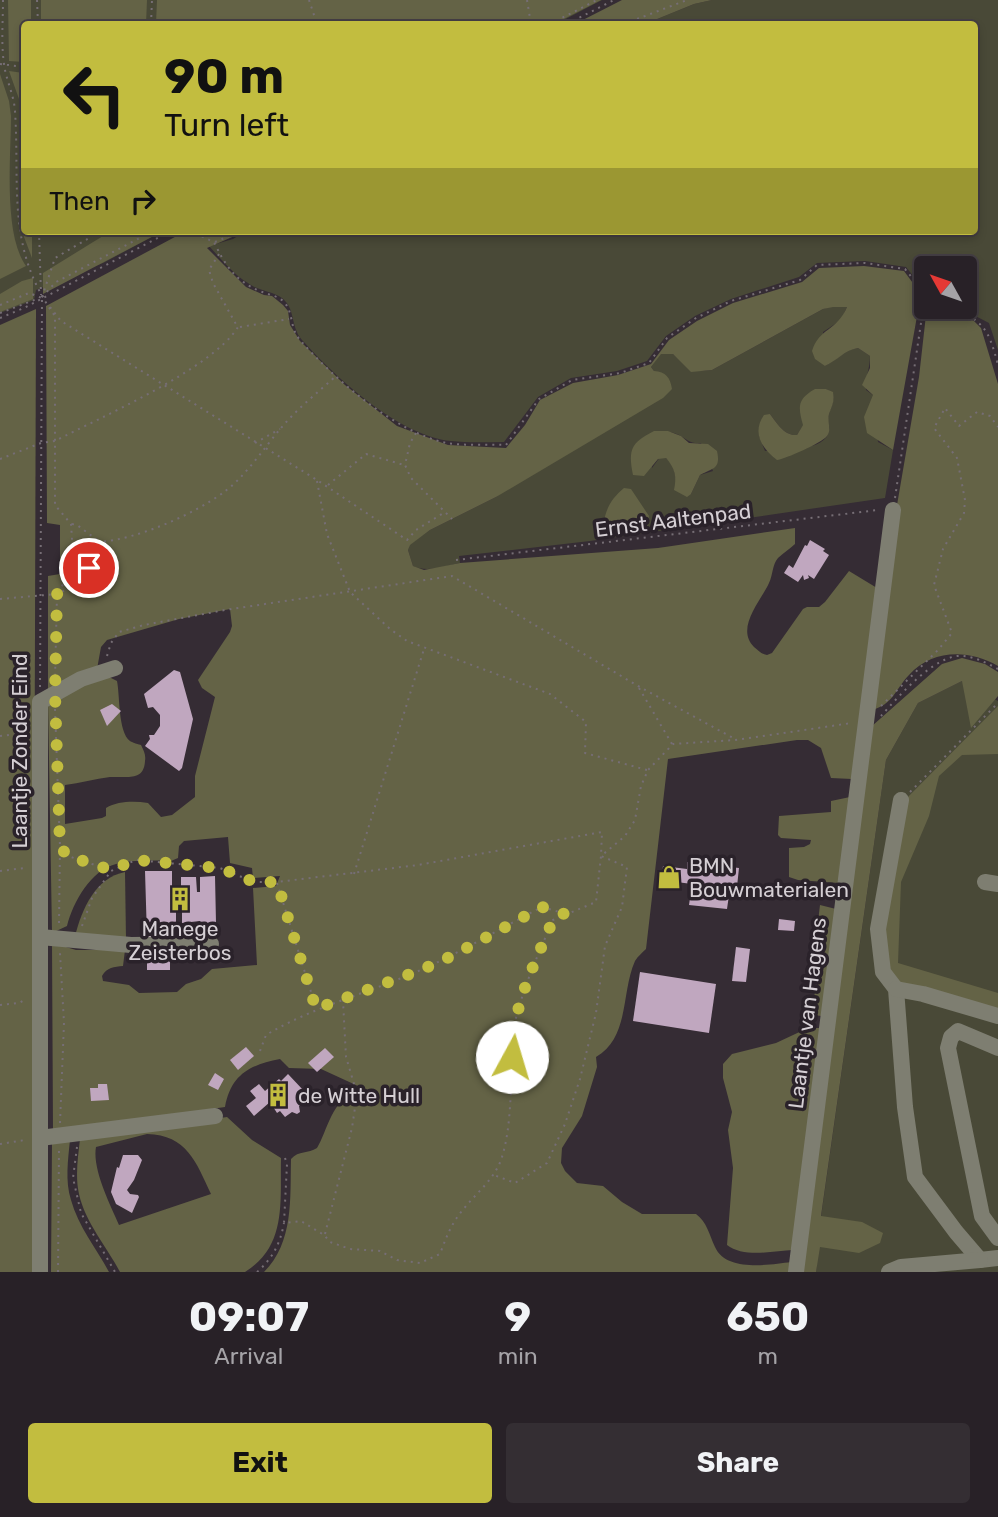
<!DOCTYPE html>
<html lang="en">
<head>
<meta charset="utf-8">
<style>
	body { margin:0; font-family:Rubik,sans-serif; background:#342e33; color:#f1f3f6; height:100vh; display:flex; flex-direction:column; font-size:26px; white-space:nowrap }
	* { box-sizing:border-box; margin:0 }
	p { font-size:23px; color:#a5a3a7 }
	.icon { flex:none; width:38px; height:38px; fill:none; stroke:currentColor; stroke-width:2; stroke-linecap:round; stroke-linejoin:round }
	.map { position:relative; height:1272px; overflow:hidden }
	.drawer { display:flex; flex-direction:column; background:#282127; flex:1 }
	.drawer>* { flex:none }
	.banner { position:absolute; left:21px; top:21px; width:957px; height:214px; border-radius:7px; box-shadow:0 4px 10px #0003,0 0 0 2px #443e44; background:#c2bd3f; color:#111; overflow:hidden }
	.needle { width:46px; rotate:310deg }
	.buttons { position:absolute; left:914px; top:256px; display:grid; gap:14px }
	.buttons a { display:grid; place-items:center; width:63px; height:63px; border-radius:7px; background:#282127; box-shadow:0 4px 10px #0003,0 0 0 2px #443e44; font-size:35px }
	.pin { position:absolute; display:grid; place-items:center; width:60px; height:60px; color:#fff; margin:-30px; border:4px solid #fff; border-radius:50%; box-shadow:0 2px 7px #0007 }
	.me { position:absolute; width:77px; margin:-38px; rotate:6deg; stroke-linejoin:round; filter:drop-shadow(0 0 5px #0008) }
	.turn { display:flex; align-items:center; gap:24px; height:147px; padding:0 28px; font-size:32px }
	.turn .icon { width:91px; height:91px; stroke-width:2.5 }
	.turn b { display:block; font-size:49px; line-height:60px }
	.then { display:flex; align-items:center; height:66px; padding:0 28px; background:#0003; gap:14px; font-size:26px }
	.eta { display:flex; justify-content:space-evenly; align-items:center; height:119px; text-align:center }
	.eta b { font-size:42px; font-weight:700; line-height:49px }
	.action { display:flex; gap:14px; margin-top:auto; padding:14px 28px }
	.action a { flex:1; height:80px; border-radius:7px; background:#c2bd3f; color:#111; font-size:28px; font-weight:700; line-height:80px; text-align:center }
	.action a+a { background:#342e33; color:#f1f3f6 }
	.map>svg:first-child { display:block }
</style>
</head>
<body>
<div class="map">
<svg width="998" height="1272" viewBox="0 0 998 1272">
	<rect width="100%" height="100%" fill="#352c34"/>
	<!-- green -->
	<g fill="#494937" fill-rule="evenodd">
		<polygon points="0,0 602,0 556,24 24,24 24,231 163,231 103,263 36,290 34,300 0,313"/>
		<path d="M712,0h286v350l-9,-27 -33,-17h8v-38h-38v24l-20,-25 -41,-6 -48,2 -18,14 -68,22 -36,17 -29,20 -19,25 -30,10 -46,7 -33,19 -34,45c-17,0 -36,1 -53,-1 -52,-5 -115,-63 -149,-101 -12,-14 -6,-31 -20,-42 -10,-7 -24,-7 -34,-15 -15,-9 -27,-24 -39,-37l24,-7 13,-8h729v-207h-330l49,-20z"/>
		<path d="M833,306l14,1 -6,13 -18,12 2,34c12,-6 19,-16 33,-18l12,8c0,13 -5,21 -4,34l7,5 5,47 15,8 -8,48 -295,43 -131,15 1,7c-15,3 -33,10 -47,3l-5,-16 1,-5 21,-15 66,-33 158,-126 -3,-4 10,-14 12,1c16,13 16,19 39,16l111,-61zM826,389l7,4c2,10 -4,16 -5,26 0,4 2,8 1,11 -2,22 -49,20 -64,21l-6,-15 11,-22c7,9 14,22 27,21zM654,431c9,0 17,0 25,4 9,5 11,9 22,8l12,28 -13,4 -9,19 -15,-14 -3,-15 -7,-7 -6,-1 -8,11z"/>
		<polygon points="962,681 998,701 998,1272 816,1272 821,1217 886,760 918,703"/>
	</g>
	<!-- forest -->
	<g fill="#646346" fill-rule="evenodd">
		<polygon points="8,0 31,0 31,24 24,24 24,62 9,61"/>
		<polygon points="41,0 147,0 146,24 41,24"/>
		<polygon points="157,0 601,0 554,24 156,24"/>
		<polygon points="622,0 712,0 694,4 645,24 575,24"/>
		<polygon points="9,71 24,73 24,231 32,231 32,258 24,237 22,226 21,115 19,99"/>
		<path d="M0,74l9,27 2,15c0,40 -8,118 15,150l-26,13z"/>
		<polygon points="111,231 163,231 43,294 43,273"/>
		<path d="M186,231h60l-39,17 39,39 18,8 8,1 11,9 5,6 2,14 10,16 45,44 52,41 51,19 58,3 19,-23 15,-25 33,-17 45,-8 33,-11 18,-24 28,-19 36,-18 69,-21 17,-14 45,-2 40,5 17,23 -28,156 -26,-17 -3,-16 9,-22 -11,-10 8,-17v-12l-12,-8c-14,2 -21,13 -33,18l-10,-7 -3,-8c7,-23 25,-20 35,-44h-14l-10,2 -111,61 -21,2 -18,-18h-12l-10,13 3,4c12,1 16,6 18,18l-9,9 -167,99 -66,33 -20,15 -2,5 5,16 11,4 36,-7 198,-15 137,-20v16c-5,5 -12,9 -17,14 -6,7 -5,17 -9,25 -8,18 -34,45 -15,64 5,4 7,7 13,8l5,-2 31,-44 4,-2h12l6,-5 24,-31 28,17 -25,191 -21,-1 -10,-30 -13,-8h-11l-129,19 -22,190c-4,4 -8,7 -11,12 -14,31 -5,76 -39,96l1,10 -15,49 -20,32 -1,15 4,8 12,12 26,3 19,16 20,12h54c11,8 13,20 19,33 11,25 54,18 76,15v10h-527c30,-30 26,-74 27,-113 8,-9 17,-5 26,-11 10,-16 16,-52 38,-52l3,-10 -37,-17 -32,-1 -9,-9c-31,6 -49,16 -55,48l-172,25 -1,-188 13,-7 1,10 10,3h49l-2,16c-9,1 -16,1 -21,10l1,5 26,4 10,8 38,-1 9,-8 15,-5 11,-10 45,-4 -4,-77 23,-2 4,-10 -27,2 -1,-10 -22,-5 -2,-26 -44,4 -5,5 -1,12 -7,3c-17,0 -37,-2 -55,3 -25,6 -43,38 -49,62l-15,7 -4,-233 32,-16 29,-7 8,4c3,14 1,51 13,60 1,1 10,4 11,4 3,6 5,10 4,16 -1,21 -19,15 -35,16 -15,2 -30,6 -45,8v39l37,-6 4,-2v-8c12,-7 28,-7 42,-5l13,14 11,-2 23,-18v-21l20,-79 -13,-9 -4,-8 32,-48 2,-6 -2,-17 -51,10 -72,21 -6,7 -4,22 -49,24v-117l12,-2v-49l-13,-2 -1,-217z"/>
		<polygon points="33,278 33,299 0,312 0,294 22,281"/>
		<path d="M927,306h13l34,15 7,7 17,56v282c-29,-17 -66,-17 -89,9 -16,17 -14,28 -39,36l27,-206 22,-128z"/>
		<polygon points="36,309 33,1272 0,1272 0,325"/>
		<path d="M815,389h11l7,3c2,9 -1,14 -4,22 -2,8 3,16 -2,22 -5,7 -42,23 -50,24 -16,-12 -25,-28 -13,-45l6,-1c7,9 14,22 27,21l6,-10c-5,-18 -6,-26 12,-36z"/>
		<path d="M654,431h14l13,5 8,7 19,1 9,7c4,18 -4,17 -17,24l-9,19 -4,3 -13,-7c3,-13 1,-22 -8,-32l-8,1 -14,17 -11,-1c-5,-26 -2,-32 21,-44z"/>
		<path d="M624,488l7,1 18,27 -3,10c-10,4 -18,1 -29,7l-8,-3 -5,-6c1,-15 8,-26 20,-36z"/>
		<polygon points="962,658 985,664 998,672 998,696 971,728 962,681 918,703 886,760 821,1216 862,1222 883,1233 880,1243 859,1253 820,1247 816,1272 803,1272 872,726 942,664"/>
		<polygon points="998,706 998,754 962,755 939,776 929,816 901,882 898,963 998,993 998,1014 897,986 881,958 903,802"/>
		<polygon points="850,797 839,883 798,880 789,877 789,848 804,847 810,844 811,840 781,838 778,835 779,816 831,812 831,801"/>
		<path d="M125,872l1,68 -51,-4c7,-27 20,-58 50,-64z"/>
		<polygon points="820,905 836,909 822,1016 812,1015 819,959 814,955"/>
		<path d="M808,1028h13l-28,222c-19,1 -50,8 -66,-5l6,-77 -5,-38 4,-18 -9,-34v-14l9,-10 44,-11z"/>
		<path d="M227,1117l25,23 29,18c-1,44 6,88 -36,114h-125c-13,-25 -35,-50 -41,-78 -4,-18 -1,-37 1,-55zM147,1134c40,1 49,28 64,60l-92,31c-9,-21 -27,-56 -23,-78z"/>
		<path d="M70,1140c-2,20 -5,41 1,60 7,26 25,48 38,72h-58l1,-131z"/>
	</g>
	<!-- building -->
	<g fill="#c0a7bf">
		<polygon points="810,540 825,549 823,551 829,555 814,579 808,575 809,578 804,580 803,575 798,582 784,573 789,565 793,568 805,545 807,546"/>
		<polygon points="174,670 180,672 193,719 182,768 179,771 145,746 150,739 149,735 154,735 160,726 160,715 153,707 148,708 144,694"/>
		<polygon points="112,704 121,711 107,726 100,710"/>
		<polygon points="687,862 739,868 736,896 729,895 727,909 689,905 692,884 661,880 663,866 687,869"/>
		<polygon points="145,871 172,871 172,892 181,892 181,877 196,877 197,892 200,892 200,877 215,876 216,923 201,923 200,921 182,923 182,908 176,908 176,930 170,930 170,937 147,937"/>
		<polygon points="779,919 795,921 794,931 778,930"/>
		<polygon points="736,947 750,949 746,982 732,981"/>
		<rect x="147" y="957" width="23" height="13"/>
		<polygon points="640,972 716,984 709,1033 633,1021"/>
		<polygon points="246,1047 254,1056 238,1070 230,1060"/>
		<polygon points="325,1048 334,1057 317,1072 308,1063"/>
		<polygon points="215,1073 224,1079 218,1090 208,1085"/>
		<polygon points="288,1074 304,1091 302,1096 305,1101 299,1106 300,1112 297,1114 292,1112 285,1117 280,1111 277,1113 270,1102 254,1116 246,1106 256,1098 250,1091 259,1084 265,1091 279,1079 281,1081"/>
		<polygon points="98,1084 107,1084 109,1100 91,1101 90,1088 98,1088"/>
		<polygon points="123,1155 138,1155 142,1160 134,1180 127,1190 130,1194 138,1195 139,1197 132,1213 116,1204 111,1192 117,1167 119,1168"/>
	</g>
	<g fill="none" stroke-linecap="round" stroke-linejoin="round">
		<!-- path -->
		<g stroke="#766e75" stroke-width="2" stroke-dasharray="2 5" stroke-linecap="butt">
			<path d="M3,0c0,21 -2,43 1,64 2,16 10,31 11,47 5,76 -9,138 40,205v189l16,19 2,31 -3,18 -13,21 -2,85"/>
			<polyline points="37,0 38,24"/>
			<polyline points="309,0 317,24"/>
			<polyline points="527,0 531,24"/>
			<polyline points="151,24 152,0"/>
			<polyline points="550,24 597,0"/>
			<polyline points="567,24 614,0"/>
			<polyline points="624,24 687,0"/>
			<polyline points="0,64 24,67"/>
			<polyline points="39,231 41,295"/>
			<path d="M189,231l25,11c11,23 21,39 46,49 8,4 17,4 24,11 10,11 5,25 16,38 34,39 96,93 147,103 18,3 40,1 59,2l33,-46 33,-19 48,-7 29,-10 18,-25 29,-20 35,-17 69,-21 17,-15 48,-2 40,6 21,26"/>
			<polyline points="215,242 241,231"/>
			<polyline points="219,254 209,270 213,283 237,326"/>
			<polyline points="42,297 56,282 153,231"/>
			<polyline points="42,297 55,258 101,231"/>
			<polyline points="0,305 29,293 42,298"/>
			<path d="M949,306c35,16 39,21 49,59"/>
			<polyline points="50,307 61,321 317,480 407,540 416,530 445,512"/>
			<polyline points="0,313 37,299"/>
			<polyline points="0,318 24,308 171,231"/>
			<polyline points="240,327 289,319"/>
			<polyline points="416,433 410,443 405,465 411,478 452,519"/>
			<polyline points="255,443 280,429"/>
			<path d="M0,459l41,-16 14,-2c46,-24 157,-72 183,-114"/>
			<polyline points="317,481 327,534 350,592 390,629 407,641 550,694 586,722 585,753 647,770"/>
			<polyline points="328,485 366,454 404,465"/>
			<polyline points="895,498 925,296"/>
			<polyline points="72,524 77,525 100,542"/>
			<polyline points="456,560 878,510"/>
			<path d="M0,599l57,-5 25,-12 18,-40c37,-3 93,-27 124,-50 21,-15 40,-44 57,-64 16,-19 36,-35 55,-52"/>
			<polyline points="107,656 111,643 119,632 144,625 225,610 452,576 638,686 735,739"/>
			<polyline points="40,687 42,300"/>
			<polyline points="639,688 672,744"/>
			<polyline points="881,706 938,650 952,633 934,585 943,549 964,513 965,500 957,458 934,428 945,408 959,426 977,412 990,416 998,427"/>
			<polyline points="55,709 60,847 68,856 110,870"/>
			<path d="M881,716c17,-19 55,-63 82,-60 12,1 24,7 35,13"/>
			<polyline points="0,736 27,733"/>
			<polyline points="910,792 998,703"/>
			<polyline points="0,871 25,868"/>
			<polyline points="354,874 424,649"/>
			<polyline points="277,883 316,1008"/>
			<polyline points="59,923 60,848"/>
			<polyline points="82,926 92,898 111,871 136,860 220,868 254,882 277,882 418,865 602,832 601,856 627,867 622,907 605,946 596,1013 580,1079 565,1124 547,1163 515,1183 494,1175"/>
			<polyline points="0,1005 19,1003 26,999"/>
			<path d="M260,1051l6,-16c45,-27 95,-40 143,-60 46,-19 88,-45 133,-68l21,6"/>
			<polyline points="60,1123 64,1023 60,953"/>
			<polyline points="0,1144 25,1140"/>
			<polyline points="77,1147 73,1178 81,1213 115,1272"/>
			<path d="M285,1158l2,6 -3,59 17,-2 23,14 6,7 20,7 30,2 17,9 23,3 20,-9c6,-16 11,-30 22,-43 13,-17 31,-30 39,-51 9,-26 9,-58 11,-86 1,-12 -2,-25 0,-37 7,-41 25,-80 41,-117l43,-18 5,-46 24,-20 10,-16 6,-34 7,-16 25,-26 62,-4 117,-17"/>
			<polyline points="325,1234 352,1128 357,1094 346,1057 343,1001"/>
			<polyline points="58,1272 59,1149"/>
			<path d="M257,1272c16,-14 23,-28 27,-49"/>
		</g>
		<!-- minor -->
		<g stroke="#7e7e71" stroke-width="16">
			<polyline points="901,800 878,929 883,972 896,989 905,1107 915,1177 956,1232 980,1260 998,1258"/>
			<polyline points="985,882 998,884"/>
			<polyline points="40,937 131,945 211,944"/>
			<polyline points="896,989 923,994 998,1016"/>
			<polyline points="998,1048 958,1031 951,1037 948,1048 982,1216 998,1238"/>
			<polyline points="40,1138 215,1116"/>
			<polyline points="40,1272 40,702 81,679 115,668"/>
			<polyline points="796,1272 893,510"/>
			<polyline points="889,1272 901,1267 980,1260"/>
		</g>
	</g>
	<g fill="none" stroke-linecap="round" stroke-linejoin="round">
		<!-- route -->
		<path stroke="#c2bd3f" stroke-width="12" stroke-dasharray="0 21.6" d="M89,568l-7,14 -25,12 -2,100 5,153 8,9 43,14 25,-10 84,8 34,14h23l39,127 105,-39 31,-14 90,-49 22,7 -11,6c-18,43 -42,89 -41,137"/>
	</g>
	<!-- icons -->
	<defs>
		<g id="shop-bare" transform="scale(1.89)"><path d="M-5-2.5h2.3a2.7 3.5 0 0 1 5.4 0H5L5.5 6h-11ZM-1.5-2.5h3a1.5 2.3 0 0 0-3 0Z" fill="#c2bd3f" stroke="#2a222a" stroke-width="2.5" paint-order="stroke"/></g>
		<g id="building-bare" transform="scale(1.89)"><path d="M-4-6H4V6H1V3H-1V6H-4ZM-2.5-4.3h1.7v1.8h-1.7ZM.8-4.3h1.7v1.8H.8ZM-2.5-1h1.7V.8h-1.7ZM.8-1h1.7V.8H.8Z" fill="#c2bd3f" stroke="#2a222a" stroke-width="2.5" paint-order="stroke"/></g>
	</defs>
	<g fill-rule="evenodd">
		<use href="#shop-bare" x="669" y="877"/>
		<use href="#building-bare" x="180" y="899"/>
		<use href="#building-bare" x="278" y="1095"/>
	</g>
	<g text-anchor="middle" dominant-baseline="central" stroke-width="7" stroke-linejoin="round" paint-order="stroke">
		<!-- street labels -->
		<g font-size="21" fill="#d5cfd4" stroke="#2a222a">
			<text transform="translate(673 520) rotate(-7)">Ernst Aaltenpad</text>
			<text transform="translate(19 751) rotate(-90)">Laantje Zonder Eind</text>
			<text transform="translate(807 1013) rotate(-83)">Laantje van Hagens</text>
		</g>
		<!-- poi labels -->
		<g font-size="21" fill="#d5cfd4" stroke="#2a222a" text-anchor="start">
			<text x="689" y="865">BMN<tspan x="689" dy="24">Bouwmaterialen</tspan></text>
			<text x="180" y="928" text-anchor="middle">Manege<tspan x="180" dy="24">Zeisterbos</tspan></text>
			<text x="298" y="1095">de Witte Hull</text>
		</g>
	</g>
</svg>
<div class="buttons">
<a><svg class="needle" viewBox="-14 -14 28 28"><path d="M0-13l5 13h-10z" fill="#e53935"/><path d="M0 13l5-13h-10z" fill="#a5a3a7"/></svg></a>
</div>
<div class="pin" style="left:89px;top:568px;background:#d93025"><svg class="icon" aria-label="arrive" viewBox="0 0 24 24"><path d="M6 21V4h12l-3 4 3 4H6"/></svg></div>
<svg class="me" style="left:512px;top:1057px" viewBox="-20 -20 40 40"><circle r="19" fill="#fff"/><path d="M0-13L10 11 0 6-10 11z" fill="#c2bd3f"/></svg>
<div class="banner">
<div class="turn"><svg class="icon" aria-label="left" viewBox="0 0 24 24"><path d="M17 20v-9H6M10 6l-5 5 5 5"/></svg><div><b>90 m</b>Turn left</div></div>
<div class="then">Then<svg class="icon" aria-label="right" viewBox="0 0 24 24"><path d="M7 20v-9h11M14 6l5 5-5 5"/></svg></div>
</div>
</div>
<section class="drawer">
<div class="eta">
<div><b>09:07</b><p>Arrival</p></div>
<div><b>9</b><p>min</p></div>
<div><b>650</b><p>m</p></div>
</div>
<div class="action"><a>Exit</a><a>Share</a></div>
</section>
</body>
</html>
